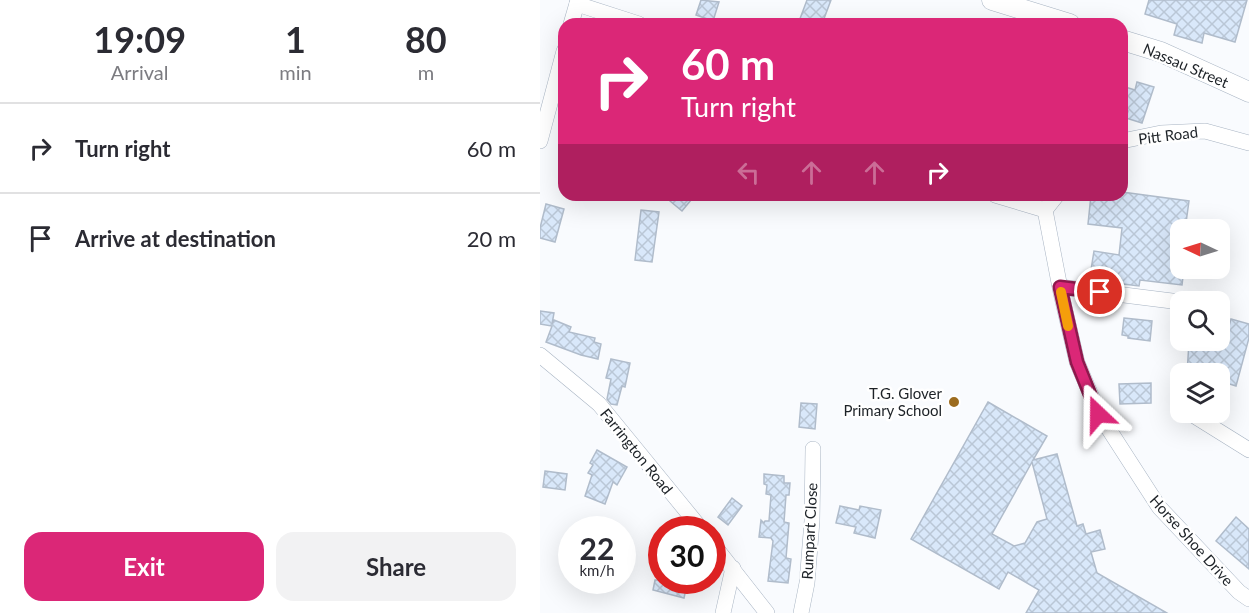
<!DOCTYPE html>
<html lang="en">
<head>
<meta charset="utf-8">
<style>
	body { margin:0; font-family:Lato,sans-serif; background:#f2f2f3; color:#2b2b33; height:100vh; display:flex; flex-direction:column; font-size:22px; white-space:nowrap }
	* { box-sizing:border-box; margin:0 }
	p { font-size:20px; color:#7c7c81 }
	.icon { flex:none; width:33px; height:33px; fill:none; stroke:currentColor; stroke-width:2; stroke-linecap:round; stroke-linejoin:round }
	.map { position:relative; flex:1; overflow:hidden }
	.drawer { display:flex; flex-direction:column; background:#fff; width:540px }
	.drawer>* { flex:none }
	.top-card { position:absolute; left:18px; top:18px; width:570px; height:183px; border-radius:18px; box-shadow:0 6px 24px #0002; background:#db2777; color:#fff; overflow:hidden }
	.needle { width:39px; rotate:274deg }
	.tools { position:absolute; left:630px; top:219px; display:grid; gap:12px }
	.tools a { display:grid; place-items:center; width:60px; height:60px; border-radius:12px; background:#fff; box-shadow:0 6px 24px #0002; font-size:30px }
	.speed { position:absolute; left:18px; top:516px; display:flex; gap:12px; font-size:30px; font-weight:700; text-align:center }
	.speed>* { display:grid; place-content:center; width:78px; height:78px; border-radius:50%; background:#fff; box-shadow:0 6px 24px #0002; line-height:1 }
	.speed small { font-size:15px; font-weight:400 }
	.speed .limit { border:9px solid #d22; background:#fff; color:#111 }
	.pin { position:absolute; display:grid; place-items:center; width:51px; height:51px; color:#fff; margin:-26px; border:3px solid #fff; border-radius:50%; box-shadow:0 2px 6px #0007 }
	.me { position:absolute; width:66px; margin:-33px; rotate:337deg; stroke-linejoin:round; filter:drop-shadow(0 0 4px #0008) }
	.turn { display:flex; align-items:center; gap:21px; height:126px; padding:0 24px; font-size:27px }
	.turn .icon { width:78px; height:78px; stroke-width:2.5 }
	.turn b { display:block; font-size:42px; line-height:51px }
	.lanes { display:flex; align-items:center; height:57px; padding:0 24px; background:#0003; justify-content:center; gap:30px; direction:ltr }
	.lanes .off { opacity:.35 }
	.eta { display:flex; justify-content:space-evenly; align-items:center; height:102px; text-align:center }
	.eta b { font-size:36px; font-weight:700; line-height:42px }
	.cta { display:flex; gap:12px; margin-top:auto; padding:12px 24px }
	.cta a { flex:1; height:69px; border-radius:18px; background:#db2777; color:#fff; font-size:24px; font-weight:700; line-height:69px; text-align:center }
	.cta a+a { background:#f2f2f3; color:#2b2b33 }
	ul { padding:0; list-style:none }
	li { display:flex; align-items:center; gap:18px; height:90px; padding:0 24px; border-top:2px solid #e1e1e2 }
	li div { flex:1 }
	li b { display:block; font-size:22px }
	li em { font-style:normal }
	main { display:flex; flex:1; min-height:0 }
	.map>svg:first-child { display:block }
</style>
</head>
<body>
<main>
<section class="drawer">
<div class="eta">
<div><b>19:09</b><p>Arrival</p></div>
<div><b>1</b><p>min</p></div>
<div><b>80</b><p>m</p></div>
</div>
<ul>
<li><svg class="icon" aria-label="right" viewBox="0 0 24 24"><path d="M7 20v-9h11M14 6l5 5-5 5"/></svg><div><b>Turn right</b></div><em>60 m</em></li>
<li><svg class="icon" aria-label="arrive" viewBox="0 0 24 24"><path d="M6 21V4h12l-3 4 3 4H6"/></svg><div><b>Arrive at destination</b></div><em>20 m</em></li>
</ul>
<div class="cta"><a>Exit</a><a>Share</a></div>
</section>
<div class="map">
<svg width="709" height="613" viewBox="0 0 709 613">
	<defs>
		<pattern id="building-cross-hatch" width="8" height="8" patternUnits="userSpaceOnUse" patternTransform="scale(1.5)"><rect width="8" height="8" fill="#d9e8fa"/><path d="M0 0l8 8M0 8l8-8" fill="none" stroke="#bac7d6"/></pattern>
	</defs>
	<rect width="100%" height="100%" fill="#f9fbfe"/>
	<!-- building -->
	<g fill="url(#building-cross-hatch)" stroke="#b0bccb" stroke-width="1.5" fill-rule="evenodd">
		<polygon points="161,0 179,2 173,21 156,15"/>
		<polygon points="267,0 291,0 282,24 258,24"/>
		<polygon points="609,0 707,0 695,42 664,33 662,43 634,35 637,24 605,14"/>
		<polygon points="597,82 614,87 602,123 586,118 588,111 582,109 582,86 595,90"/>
		<polygon points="582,192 649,201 645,230 640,230 640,268 644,268 642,285 600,280 599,286 575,283 576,280 550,276 554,251 579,255 582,228 548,224 551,195 582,195"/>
		<polygon points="136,195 145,195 151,200 142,211 130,201"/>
		<polygon points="6,204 24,209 15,242 0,238 0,228"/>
		<polygon points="101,210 119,212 112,262 95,260"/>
		<polygon points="0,311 14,313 12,324 14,320 31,327 29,332 55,338 54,342 61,344 58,359 41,355 6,342 12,326 0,324"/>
		<polygon points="584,318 612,321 610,341 588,338 588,336 582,335"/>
		<polygon points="691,319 709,324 709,338 696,386 680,381 680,374 647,374 649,342 684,344"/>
		<polygon points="71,359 90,363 85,387 82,386 77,405 71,404 67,399 71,379 66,378"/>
		<polygon points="611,383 611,403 580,404 579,384"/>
		<path d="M448,402l59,34 -14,24 24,-6 20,72 6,-2 3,10 14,-4 5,19 -14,3 6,21 70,40h-141l13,-23 -31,-18 -9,17 -88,-50zM492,462l15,57 -10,3 -12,21 -11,3 -22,-12z"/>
		<polygon points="261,403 277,404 275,429 259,427"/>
		<polygon points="57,450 87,467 77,485 73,482 65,504 45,496 52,475 48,473 53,465 50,463"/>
		<polygon points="5,471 27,474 25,490 3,487"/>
		<polygon points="224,474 244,476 244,483 250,483 249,495 246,495 244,522 249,523 246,558 251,559 248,583 228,581 233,541 231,538 219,537 221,520 224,523 225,521 229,521 231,495 226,494 227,485 224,484"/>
		<polygon points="192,498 202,506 188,525 178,517"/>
		<polygon points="300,506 319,510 320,506 341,510 335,538 314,533 316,527 296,523"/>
		<polygon points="696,517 709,529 709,569 676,541"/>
		<polygon points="115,580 148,580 144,598 113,590"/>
	</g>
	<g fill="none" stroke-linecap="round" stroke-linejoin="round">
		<!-- minor casing -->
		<g stroke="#a8b4c3" stroke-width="16">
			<g id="minor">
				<polyline points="37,4 99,24"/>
				<polyline points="31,24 38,0"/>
				<polyline points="0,141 24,51"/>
				<polyline points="582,141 621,133 665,131 709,143"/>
				<polyline points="455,195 505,210"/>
				<polyline points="505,210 521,293 537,362 559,414 619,507 699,592 709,599"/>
				<polyline points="505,210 517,195"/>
				<polyline points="520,287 640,302"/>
				<polyline points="0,355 59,404 162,530"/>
				<polyline points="648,412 709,450"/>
				<polyline points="172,543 227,613"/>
				<polyline points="183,613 193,568"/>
				<polyline points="261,613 267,583 272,521 273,449"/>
			</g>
		</g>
		<!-- major casing -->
		<g stroke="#a8b4c3" stroke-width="21">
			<g id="major">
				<polyline points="452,0 530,24"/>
				<polyline points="582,40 621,52 709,92"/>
			</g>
		</g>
		<!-- minor -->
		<use href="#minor" stroke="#fff" stroke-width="15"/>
		<!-- major -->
		<use href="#major" stroke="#fff" stroke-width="20"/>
	</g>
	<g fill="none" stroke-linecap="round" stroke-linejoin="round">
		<!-- route casing -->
		<g stroke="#8e194d" stroke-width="15">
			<polyline id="route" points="558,414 537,362 520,287 560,292"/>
		</g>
		<!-- route -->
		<use href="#route" stroke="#db2777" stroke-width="10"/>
		<!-- slow -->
		<polyline stroke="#f59e0b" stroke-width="10" points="521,292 528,326"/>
	</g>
	<!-- markers -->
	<circle fill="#9c6c1f" stroke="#fff" stroke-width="2" cx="414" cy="402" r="6"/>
	<g text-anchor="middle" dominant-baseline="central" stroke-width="5" stroke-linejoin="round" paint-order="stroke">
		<!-- street labels -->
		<g font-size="15" fill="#1d2227" stroke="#fff">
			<text transform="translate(646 65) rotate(23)">Nassau Street</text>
			<text transform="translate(628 135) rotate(-7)">Pitt Road</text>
			<text transform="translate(97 451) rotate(51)">Farrington Road</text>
			<text transform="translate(269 531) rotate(-87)">Rumpart Close</text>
			<text transform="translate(652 540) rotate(48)">Horse Shoe Drive</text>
		</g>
		<!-- poi labels -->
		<g font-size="15" fill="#1d2227" stroke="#fff" text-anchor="end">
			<text x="402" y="393">T.G. Glover<tspan x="402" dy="17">Primary School</tspan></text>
		</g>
	</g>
</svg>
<div class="tools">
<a><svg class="needle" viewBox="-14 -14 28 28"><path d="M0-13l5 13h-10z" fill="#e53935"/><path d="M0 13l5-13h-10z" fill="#7c7c81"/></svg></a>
<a><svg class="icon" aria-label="search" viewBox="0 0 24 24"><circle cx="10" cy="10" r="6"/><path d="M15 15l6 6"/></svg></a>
<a><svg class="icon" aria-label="layers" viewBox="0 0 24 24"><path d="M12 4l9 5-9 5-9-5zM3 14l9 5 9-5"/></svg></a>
</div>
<div class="speed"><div>22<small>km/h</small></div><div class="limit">30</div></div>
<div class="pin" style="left:560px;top:292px;background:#d93025"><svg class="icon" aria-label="arrive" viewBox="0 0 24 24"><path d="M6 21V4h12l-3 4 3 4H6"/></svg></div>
<svg class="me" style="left:558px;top:414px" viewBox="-20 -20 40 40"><path d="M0-17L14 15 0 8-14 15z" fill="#db2777" stroke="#fff" stroke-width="4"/></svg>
<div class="top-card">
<div class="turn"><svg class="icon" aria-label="right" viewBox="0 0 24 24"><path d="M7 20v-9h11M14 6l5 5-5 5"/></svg><div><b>60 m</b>Turn right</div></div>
<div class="lanes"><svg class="icon off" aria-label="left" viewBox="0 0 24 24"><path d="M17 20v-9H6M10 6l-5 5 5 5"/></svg><svg class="icon off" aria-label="ahead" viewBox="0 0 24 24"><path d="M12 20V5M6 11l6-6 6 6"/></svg><svg class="icon off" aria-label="ahead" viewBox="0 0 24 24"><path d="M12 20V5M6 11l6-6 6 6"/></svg><svg class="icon" aria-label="right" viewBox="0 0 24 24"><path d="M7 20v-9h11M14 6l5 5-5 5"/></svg></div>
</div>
</div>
</main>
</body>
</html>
